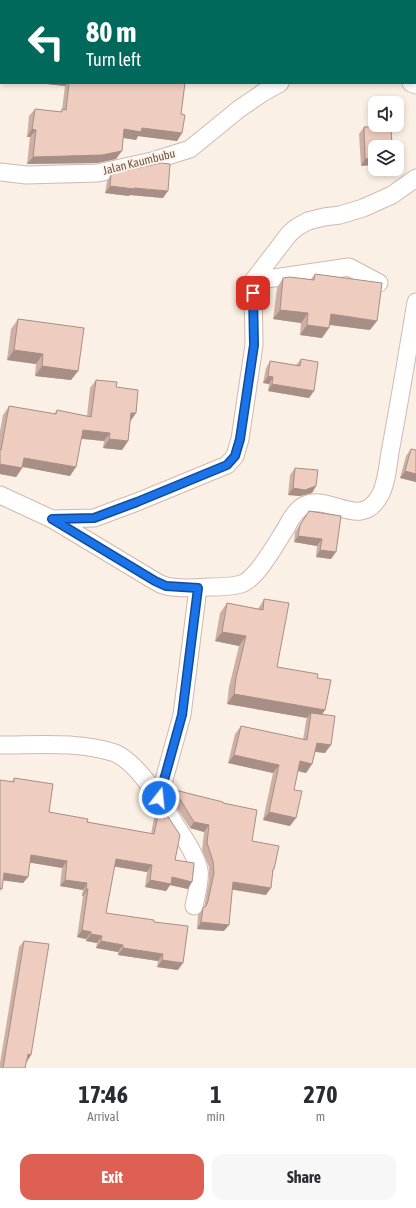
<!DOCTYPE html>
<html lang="en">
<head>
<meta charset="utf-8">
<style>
	body { margin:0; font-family:"Asap Condensed",sans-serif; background:#f7f7f7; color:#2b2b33; height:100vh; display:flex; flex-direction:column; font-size:15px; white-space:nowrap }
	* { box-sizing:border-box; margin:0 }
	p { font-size:13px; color:#7c7c81 }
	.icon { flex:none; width:22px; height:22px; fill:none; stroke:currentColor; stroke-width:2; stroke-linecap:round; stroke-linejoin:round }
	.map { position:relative; height:1068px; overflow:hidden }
	.details { display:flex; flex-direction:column; background:#fff; flex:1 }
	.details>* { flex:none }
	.top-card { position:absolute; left:0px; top:0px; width:416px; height:84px; box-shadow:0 2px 6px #0003; background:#00695c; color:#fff; overflow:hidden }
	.buttons { position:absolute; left:368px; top:96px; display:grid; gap:8px }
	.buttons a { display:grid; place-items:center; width:36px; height:36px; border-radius:8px; background:#fff; box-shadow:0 2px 6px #0003; font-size:20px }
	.pin { position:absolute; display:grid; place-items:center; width:34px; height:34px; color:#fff; margin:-17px; border-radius:8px; box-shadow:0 2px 6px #0006 }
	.me { position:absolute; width:44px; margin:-22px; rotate:16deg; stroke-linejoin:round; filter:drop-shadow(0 0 3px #0008) }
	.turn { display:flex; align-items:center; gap:14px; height:84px; padding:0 20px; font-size:18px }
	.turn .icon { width:52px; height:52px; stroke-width:2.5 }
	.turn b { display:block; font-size:28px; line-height:34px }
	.eta { display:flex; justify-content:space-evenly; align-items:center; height:68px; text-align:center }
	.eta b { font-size:24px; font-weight:700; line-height:28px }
	.cta { display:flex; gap:8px; margin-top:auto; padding:8px 20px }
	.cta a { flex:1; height:46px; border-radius:12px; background:#dd6052; color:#fff; font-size:16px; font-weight:700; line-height:46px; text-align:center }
	.cta a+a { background:#f7f7f7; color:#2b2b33 }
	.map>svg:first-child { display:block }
</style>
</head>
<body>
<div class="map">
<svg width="416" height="1068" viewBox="0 0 416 1068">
	<rect width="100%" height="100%" fill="#fbf0e5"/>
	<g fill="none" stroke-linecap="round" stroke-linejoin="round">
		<!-- street casing -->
		<g stroke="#ceb9af" stroke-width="19">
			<g id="street">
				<polyline points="309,1 309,0"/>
				<polyline points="394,1 394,0"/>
				<polyline points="411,83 416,85"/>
				<polyline points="0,172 26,175 98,173 152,161 190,149 239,109 264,92 280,83"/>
				<polyline points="253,281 349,267 379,283"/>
				<path d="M0,495l52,24 103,62c3,2 7,4 11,5 13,3 29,2 42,1 10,0 23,0 33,-3 16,-5 36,-42 45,-56 4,-8 10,-19 19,-23 25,-11 55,25 74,-8 8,-12 9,-35 12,-50 9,-48 17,-97 25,-145"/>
				<polyline points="52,519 94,518 137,502 227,465 235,456 240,439 254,345 253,281 289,234 297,227 308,221 324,217 340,215 363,208 392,195 416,178"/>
				<path d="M0,745c37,0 79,-4 115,8 7,3 14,9 19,14 16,16 29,38 41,57 9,14 20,29 24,46 2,11 -3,25 -5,36"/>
				<polyline points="159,798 182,715 198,588"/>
			</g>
		</g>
		<!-- street -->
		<use href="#street" stroke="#fff" stroke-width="17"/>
	</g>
	<!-- wall -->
	<g fill="#cdafa4">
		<polygon points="47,83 185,83 181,114 182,133 177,141 138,136 136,140 123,138 116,159 97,163 27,164 30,137 27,137 29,116 35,109 60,112 62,110 65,86 47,84"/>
		<polygon points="391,126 361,166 359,134 364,127"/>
		<polygon points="111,174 163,198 130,195 129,196 105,193 107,181"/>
		<polygon points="315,274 370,330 329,325 322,338 300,335 301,323 273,319 277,288 283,278 311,279"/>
		<polygon points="18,319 78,371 71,380 35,376 36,364 7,360 11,329"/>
		<polygon points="301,359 309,398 268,391 269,384 263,383 266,368 270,361 296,365"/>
		<polygon points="96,380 116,387 130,422 128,441 122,450 103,448 104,441 81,439 70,476 23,467 16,477 0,474 0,431 3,415 9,406 54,414 57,410 87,416 90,388"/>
		<polygon points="411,449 416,482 400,478 406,456"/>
		<polygon points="295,468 316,486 312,493 300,496 288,495 290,475"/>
		<polygon points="309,511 341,516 331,559 316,557 317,546 294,542 295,532"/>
		<polygon points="264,599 277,667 317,678 325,710 322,714 325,753 315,752 312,764 306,773 298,771 294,790 290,826 263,820 273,773 228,763 235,734 241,726 303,740 306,721 307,718 227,704 229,687 239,646 215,641 220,613 227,603 258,609"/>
		<polygon points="14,778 49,812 87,822 151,834 155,813 160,806 175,860 188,889 170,885 166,891 145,887 147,872 114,866 106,913 154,922 178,970 157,967 158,961 118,955 118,952 96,948 97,943 86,941 86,939 77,937 83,896 82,896 83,890 60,886 62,868 30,862 28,877 23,883 3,880 2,889 0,891 0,780 12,782"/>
		<polygon points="175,790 223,803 252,841 273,871 266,895 232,889 224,931 197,929 198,915 204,908 209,880 209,867 202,850 204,832 190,828 170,798"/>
		<polygon points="24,941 26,1062 25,1068 0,1068 0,1063 19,947"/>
	</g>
	<!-- shaded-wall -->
	<g fill="#a78f86">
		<polygon points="54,0 65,0 64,1 53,1"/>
		<polygon points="130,0 157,0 157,1 138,1"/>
		<polygon points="415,60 416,61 416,68 415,68"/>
		<polygon points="47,83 67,83 65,86 47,84"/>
		<polygon points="142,128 182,133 177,141 138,136 136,140 119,137 124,129"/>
		<polygon points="32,129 36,130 30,137 27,137"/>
		<polygon points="122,151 116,159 97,163 27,164 33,157"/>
		<polygon points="375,158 375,165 361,166 365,159"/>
		<polygon points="110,186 134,188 168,191 163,198 130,195 129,196 105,193"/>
		<polygon points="280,310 308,313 301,323 273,319"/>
		<polygon points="331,314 377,321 370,330 324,324"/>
		<polygon points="307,325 329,328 322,338 300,335"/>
		<polygon points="14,350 43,354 36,364 7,360"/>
		<polygon points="42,366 78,371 71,380 35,376"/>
		<polygon points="268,376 273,377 269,384 263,383"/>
		<polygon points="272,384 314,391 309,398 268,391"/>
		<polygon points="131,413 136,413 130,422"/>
		<polygon points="83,430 110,433 104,441 77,438"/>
		<polygon points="109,439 128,441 122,450 103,448"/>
		<polygon points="24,458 76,467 70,476 18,466"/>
		<polygon points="0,464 22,468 16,477 0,474"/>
		<polygon points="405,471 416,474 416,482 400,478"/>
		<polygon points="316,486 312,493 300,496 288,495 293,488"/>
		<polygon points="298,536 322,539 317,546 294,542"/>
		<polygon points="320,550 336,552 331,559 316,557"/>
		<polygon points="222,632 246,636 239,646 215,641"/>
		<polygon points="234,694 325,710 318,720 311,713 307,718 227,704"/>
		<polygon points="317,743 331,745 325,753 311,751"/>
		<polygon points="234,755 279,765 273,773 228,763"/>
		<polygon points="300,761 312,764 306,773 294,770"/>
		<polygon points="269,812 296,818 290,826 263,820"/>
		<polygon points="194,822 209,825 204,832 190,828"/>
		<polygon points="31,855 67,861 62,868 26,862"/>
		<polygon points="116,859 152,865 147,872 111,866"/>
		<polygon points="4,873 28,877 23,883 0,880"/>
		<polygon points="172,877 192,882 188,889 170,885 166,891 145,887 150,880"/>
		<polygon points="65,880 87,883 83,890 60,886"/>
		<polygon points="233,882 271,888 266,895 228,889"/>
		<polygon points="86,889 88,889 83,896 82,896"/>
		<polygon points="201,922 229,925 224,931 197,929"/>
		<polygon points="82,930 91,932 86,939 77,937"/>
		<polygon points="91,934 102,936 97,943 86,941"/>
		<polygon points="101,941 123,945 118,952 96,948"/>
		<polygon points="123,948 163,954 158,961 118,955"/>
		<polygon points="162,960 183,963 178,970 157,967"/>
		<polygon points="28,1054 31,1055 27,1062"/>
	</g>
	<!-- building -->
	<g fill="#eeccbf" stroke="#a78f86">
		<rect x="67" y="0" width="40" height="1"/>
		<rect x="338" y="0" width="36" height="1"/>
		<polygon points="406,0 416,0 416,61 415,60 415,1 406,1"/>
		<polygon points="69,83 185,83 181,114 185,115 182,133 142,128 141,132 124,129 122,151 102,155 33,157 36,130 32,129 35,109 62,112 62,109 66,110"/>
		<polygon points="391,126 392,147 375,147 375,158 365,159 364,127"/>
		<polygon points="161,163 170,164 168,191 134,188 134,189 110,186 111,174"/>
		<polygon points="315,274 382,283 377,321 331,314 329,328 307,325 308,313 280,310 283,278 290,277 314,280"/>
		<polygon points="18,319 84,328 78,371 42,366 43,354 14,350"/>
		<polygon points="301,359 318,362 314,391 272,384 273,377 268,376 270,361 300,366"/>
		<polygon points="96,380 117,382 116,387 138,390 136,413 131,413 128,441 109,439 110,433 83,430 76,467 24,458 22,468 0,464 0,449 1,450 9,406 56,414 57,410 91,417"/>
		<polygon points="411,449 416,450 416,474 405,471"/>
		<polygon points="295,468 318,470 316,486 305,490 293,488"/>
		<polygon points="309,511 341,516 336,552 320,550 322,539 298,536 300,525"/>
		<polygon points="264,599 289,603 277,667 318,674 317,678 331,680 325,710 234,694 236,678 246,636 222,632 227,603 263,610"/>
		<polygon points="311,713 335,716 331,745 317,743 312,764 300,761 294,790 302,791 296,818 269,812 279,765 234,755 241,726 307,740"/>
		<polygon points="14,778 53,784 49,812 88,819 87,822 154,834 160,806 161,806 180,835 175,860 194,863 194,865 192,882 172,877 171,884 150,880 152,865 116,859 106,913 154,920 154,922 188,926 183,963 162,960 163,954 123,948 123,945 101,941 102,936 91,934 91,932 82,930 88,889 86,889 87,883 65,880 67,861 31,855 28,877 4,873 2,889 0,888 0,780 14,782"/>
		<polygon points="175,790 223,802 223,803 257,810 252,841 279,846 274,869 273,869 271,888 233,882 229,925 201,922 203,908 206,906 208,901 214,873 213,861 207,843 209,825 194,822 175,791"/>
		<polygon points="24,941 49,944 31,1055 28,1054 25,1068 3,1068"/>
	</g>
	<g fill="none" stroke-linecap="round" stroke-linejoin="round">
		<!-- route casing -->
		<g stroke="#114b97" stroke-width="10">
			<polyline id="route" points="159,798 182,715 198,588 166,586 155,581 52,519 94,518 137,502 227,465 235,456 240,439 254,345 253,293"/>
		</g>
		<!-- route -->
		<use href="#route" stroke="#1a73e8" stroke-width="7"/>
	</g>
	<g text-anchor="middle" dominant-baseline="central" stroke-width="4" stroke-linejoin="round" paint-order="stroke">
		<!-- street labels -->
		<g font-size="12" fill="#72554c" stroke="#fef4eb">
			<text transform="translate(139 162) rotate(-14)">Jalan Kaumbubu</text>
		</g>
	</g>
</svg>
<div class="buttons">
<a><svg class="icon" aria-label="sound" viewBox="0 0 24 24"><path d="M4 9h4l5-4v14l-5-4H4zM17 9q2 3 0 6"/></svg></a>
<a><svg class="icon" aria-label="layers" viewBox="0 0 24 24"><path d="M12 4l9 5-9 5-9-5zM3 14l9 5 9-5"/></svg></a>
</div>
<div class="pin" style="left:253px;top:293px;background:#d93025"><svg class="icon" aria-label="arrive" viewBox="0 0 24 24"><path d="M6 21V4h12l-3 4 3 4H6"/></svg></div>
<svg class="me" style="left:159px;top:798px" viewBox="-20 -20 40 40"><circle r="17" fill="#1a73e8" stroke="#fff" stroke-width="3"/><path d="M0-11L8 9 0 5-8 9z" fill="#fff"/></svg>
<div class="top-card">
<div class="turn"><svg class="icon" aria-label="left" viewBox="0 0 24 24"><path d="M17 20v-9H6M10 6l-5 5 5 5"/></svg><div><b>80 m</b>Turn left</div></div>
</div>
</div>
<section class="details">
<div class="eta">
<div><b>17:46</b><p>Arrival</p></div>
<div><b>1</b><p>min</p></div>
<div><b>270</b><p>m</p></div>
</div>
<div class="cta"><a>Exit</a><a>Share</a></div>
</section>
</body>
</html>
